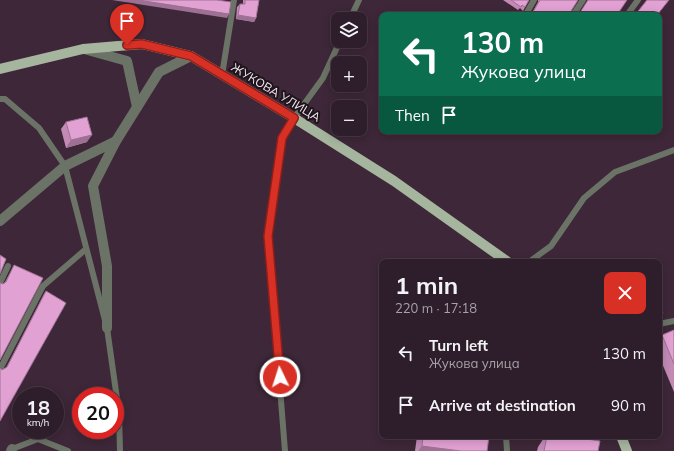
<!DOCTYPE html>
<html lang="en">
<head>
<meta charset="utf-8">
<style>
	body { margin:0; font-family:Mulish,sans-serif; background:#362632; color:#f1f3f6; height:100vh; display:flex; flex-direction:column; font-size:15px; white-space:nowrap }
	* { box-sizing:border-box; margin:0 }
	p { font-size:13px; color:#a7a2a8 }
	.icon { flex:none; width:22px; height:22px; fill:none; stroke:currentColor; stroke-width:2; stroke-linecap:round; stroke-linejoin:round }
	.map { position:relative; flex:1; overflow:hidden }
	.drawer { position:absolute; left:379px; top:259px; width:283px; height:180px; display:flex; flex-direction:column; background:#2e1d2a; border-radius:8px; box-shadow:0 2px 10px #0003,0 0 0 1px #493b47 }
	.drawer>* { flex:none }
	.hud { position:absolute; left:379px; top:12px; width:283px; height:122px; border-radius:8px; box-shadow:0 2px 10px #0003,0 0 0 1px #493b47; background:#0b6e4f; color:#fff; overflow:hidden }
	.buttons { position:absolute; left:331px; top:12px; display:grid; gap:8px }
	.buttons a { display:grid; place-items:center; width:36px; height:36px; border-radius:8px; background:#2e1d2a; box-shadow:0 2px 10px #0003,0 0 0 1px #493b47; font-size:20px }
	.speed { position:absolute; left:12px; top:387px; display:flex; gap:8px; font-size:20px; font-weight:700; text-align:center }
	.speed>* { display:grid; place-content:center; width:52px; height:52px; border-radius:50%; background:#2e1d2a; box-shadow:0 2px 10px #0003,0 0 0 1px #493b47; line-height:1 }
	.speed small { font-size:10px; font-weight:400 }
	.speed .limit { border:6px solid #d22; background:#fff; color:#111 }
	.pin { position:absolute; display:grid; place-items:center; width:34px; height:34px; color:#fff; margin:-41px -17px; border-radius:50% 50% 50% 0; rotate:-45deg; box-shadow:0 0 4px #0007 }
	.pin .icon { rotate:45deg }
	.me { position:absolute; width:44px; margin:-22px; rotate:356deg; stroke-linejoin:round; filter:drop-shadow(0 0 3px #0008) }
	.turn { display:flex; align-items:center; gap:14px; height:84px; padding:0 16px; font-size:18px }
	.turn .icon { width:52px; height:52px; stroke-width:2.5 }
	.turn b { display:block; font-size:28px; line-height:34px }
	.then { display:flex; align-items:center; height:38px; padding:0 16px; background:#0003; gap:8px; font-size:15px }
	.round { display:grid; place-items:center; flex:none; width:42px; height:42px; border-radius:8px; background:#362632 }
	.headline { display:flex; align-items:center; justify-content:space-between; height:68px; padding:0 16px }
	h1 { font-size:24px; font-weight:700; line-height:30px }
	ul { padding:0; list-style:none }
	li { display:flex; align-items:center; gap:12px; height:52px; padding:0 16px }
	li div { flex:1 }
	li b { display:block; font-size:15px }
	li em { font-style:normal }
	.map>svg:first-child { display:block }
</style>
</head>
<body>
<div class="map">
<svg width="674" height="451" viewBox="0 0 674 451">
	<rect width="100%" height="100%" fill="#3d2738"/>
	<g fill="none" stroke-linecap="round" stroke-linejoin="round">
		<!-- lane -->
		<g stroke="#6b7367" stroke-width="6">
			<polyline points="526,14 534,0"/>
			<polyline points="573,15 583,0"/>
			<polyline points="627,15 638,0"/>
			<polyline points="350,19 359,0"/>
			<polyline points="222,75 234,0"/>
			<polyline points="0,99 5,99 39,128 65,166 107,328 119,413 120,451"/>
			<polyline points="529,262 551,246 584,198 615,172 674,150"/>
			<polyline points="0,283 8,266"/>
			<polyline points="659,324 674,321"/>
			<polyline points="0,369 43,286 86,249"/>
			<polyline points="506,436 507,451"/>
			<polyline points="12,449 38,439 68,451"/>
			<polyline points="285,451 268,236 282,138 294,118 323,78 340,41"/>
		</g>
		<!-- street -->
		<g stroke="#6b7367" stroke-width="10">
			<polyline points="84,49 127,61 137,107"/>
			<polyline points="0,221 65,166 116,141"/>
			<polyline points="107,328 107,266 93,186 116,141 159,72 191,56"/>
			<polyline points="11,451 12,449"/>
		</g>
		<!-- primary -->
		<g stroke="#a5b59e" stroke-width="10">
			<polyline points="0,69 83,49 142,44 191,56 294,118 394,181 508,262"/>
			<polyline points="621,436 627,451"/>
		</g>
	</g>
	<!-- wall -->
	<g fill="#c28ab5">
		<polygon points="243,0 259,0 256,18 254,22 236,19 237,7 240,4 243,4"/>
		<polygon points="503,0 529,0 523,11 520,8 518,10"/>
		<polygon points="538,0 578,0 571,11 573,15 531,15 538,2"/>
		<polygon points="66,122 87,142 66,148 61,129"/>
		<polygon points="14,265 0,360 0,283 3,284 5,282 12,269"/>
		<polygon points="46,291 0,421 2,370 6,368 44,294"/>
		<polygon points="674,330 674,392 659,356 659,338 662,335"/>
		<polygon points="417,436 489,436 487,451 415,451"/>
		<polygon points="545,436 566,436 598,451 537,451 538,447"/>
	</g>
	<!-- shaded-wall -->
	<g fill="#9e7194">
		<polygon points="112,0 138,0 229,14 227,18"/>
		<polygon points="238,15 256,18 254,22 236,19"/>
		<polygon points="92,135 87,142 66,148 71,140"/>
		<polygon points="422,446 461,451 418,451"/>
	</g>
	<!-- building -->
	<g fill="#e2a1d3" stroke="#9e7194">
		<polygon points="138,0 217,0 231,2 229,14"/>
		<polygon points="245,0 259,0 256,18 238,15 240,4 245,4"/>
		<polygon points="511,0 529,0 525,7 522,5 521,7"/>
		<polygon points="540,0 578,0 571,11 573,15 537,15 533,12"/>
		<polygon points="588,0 627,0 617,15 577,15 579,14"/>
		<polygon points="647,0 669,0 657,15 635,15"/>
		<polygon points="87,117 92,135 71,140 66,122"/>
		<polygon points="0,255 6,259 0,274"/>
		<polygon points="14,265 43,278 0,360 0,282 0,283 3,284 6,282"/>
		<polygon points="46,291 66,303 0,421 0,368 2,370 7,367"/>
		<polygon points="659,305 663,313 659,314"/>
		<polygon points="674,330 674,364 662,335"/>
		<polygon points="423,436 489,436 487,451 461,451 422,446"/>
		<polygon points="547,436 566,436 600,441 598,451 544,451"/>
	</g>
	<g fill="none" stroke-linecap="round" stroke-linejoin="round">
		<!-- route casing -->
		<g stroke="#8d1f18" stroke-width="10">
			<polyline id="route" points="127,45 142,44 191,56 294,118 282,138 268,236 280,377"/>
		</g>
		<!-- route -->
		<use href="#route" stroke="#d93025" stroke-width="7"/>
	</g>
	<g text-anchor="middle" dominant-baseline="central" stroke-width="4" stroke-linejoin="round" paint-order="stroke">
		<!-- street labels -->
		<g font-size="12" fill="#f8e9f4" stroke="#1e141b">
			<text transform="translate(276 92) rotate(31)">ЖУКОВА УЛИЦА</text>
		</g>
	</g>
</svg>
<div class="buttons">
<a><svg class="icon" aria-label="layers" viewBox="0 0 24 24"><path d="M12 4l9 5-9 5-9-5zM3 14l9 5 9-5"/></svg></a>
<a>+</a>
<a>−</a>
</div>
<div class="speed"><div>18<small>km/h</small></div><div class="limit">20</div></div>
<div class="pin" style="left:127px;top:45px;background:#d93025"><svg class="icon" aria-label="arrive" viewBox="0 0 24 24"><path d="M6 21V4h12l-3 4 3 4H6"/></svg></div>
<svg class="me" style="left:280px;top:377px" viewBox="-20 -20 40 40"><circle r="17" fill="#d93025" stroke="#fff" stroke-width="3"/><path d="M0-11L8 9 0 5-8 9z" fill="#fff"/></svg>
<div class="hud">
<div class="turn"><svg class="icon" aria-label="left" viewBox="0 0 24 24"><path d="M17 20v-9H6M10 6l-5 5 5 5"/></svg><div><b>130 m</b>Жукова улица</div></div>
<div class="then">Then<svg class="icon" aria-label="arrive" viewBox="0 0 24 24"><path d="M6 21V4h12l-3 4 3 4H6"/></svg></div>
</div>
<section class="drawer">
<div class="headline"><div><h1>1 min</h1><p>220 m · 17:18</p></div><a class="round" style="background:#d93025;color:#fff"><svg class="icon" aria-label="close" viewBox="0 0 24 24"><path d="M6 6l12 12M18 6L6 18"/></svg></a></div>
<ul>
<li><svg class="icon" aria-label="left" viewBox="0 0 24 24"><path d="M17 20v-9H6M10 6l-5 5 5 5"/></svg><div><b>Turn left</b><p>Жукова улица</p></div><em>130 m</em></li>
<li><svg class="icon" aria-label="arrive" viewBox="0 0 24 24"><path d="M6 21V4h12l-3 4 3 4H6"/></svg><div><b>Arrive at destination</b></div><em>90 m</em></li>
</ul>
</section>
</div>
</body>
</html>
